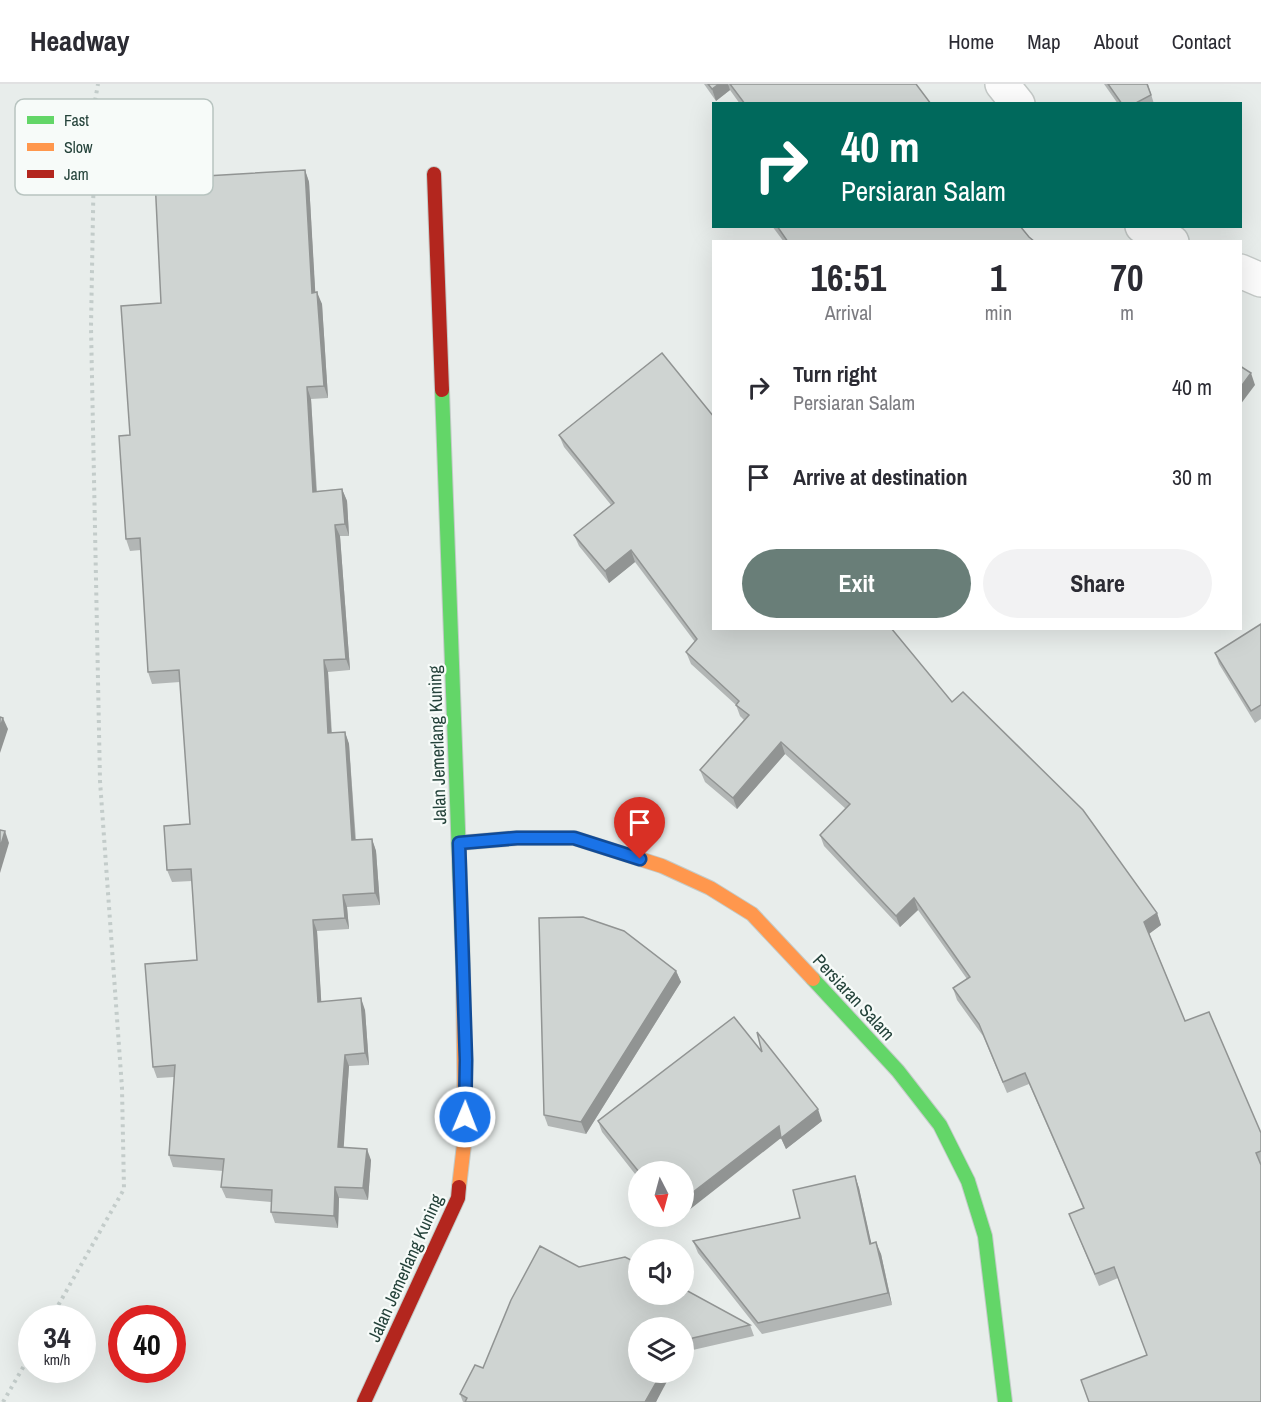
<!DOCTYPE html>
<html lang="en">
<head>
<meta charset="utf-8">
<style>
	body { margin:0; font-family:"Archivo Narrow",sans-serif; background:#f2f2f3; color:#2b2b33; height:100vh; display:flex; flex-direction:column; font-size:22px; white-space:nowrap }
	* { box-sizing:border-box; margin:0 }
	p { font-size:20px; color:#7c7c81 }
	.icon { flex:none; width:33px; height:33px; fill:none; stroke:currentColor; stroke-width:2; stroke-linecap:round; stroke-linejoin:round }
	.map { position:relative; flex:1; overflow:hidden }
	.sheet { position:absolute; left:712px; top:156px; width:530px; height:390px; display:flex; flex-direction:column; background:#fff; border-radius:0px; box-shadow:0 6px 24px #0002 }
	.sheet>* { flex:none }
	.guide { position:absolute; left:712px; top:18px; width:530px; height:126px; border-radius:0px; box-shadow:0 6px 24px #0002; background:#00695c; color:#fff; overflow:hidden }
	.needle { width:39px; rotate:174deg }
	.controls { position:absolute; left:628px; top:1077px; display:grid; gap:12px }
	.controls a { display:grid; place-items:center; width:66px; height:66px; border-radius:50%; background:#fff; box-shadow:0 6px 24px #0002; font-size:30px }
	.speed { position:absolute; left:18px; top:1221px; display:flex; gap:12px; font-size:30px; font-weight:700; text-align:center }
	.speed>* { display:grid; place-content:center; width:78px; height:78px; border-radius:50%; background:#fff; box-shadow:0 6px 24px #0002; line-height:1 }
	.speed small { font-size:15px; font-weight:400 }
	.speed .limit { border:9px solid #d22; background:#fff; color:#111 }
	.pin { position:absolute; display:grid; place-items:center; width:51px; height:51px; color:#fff; margin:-62px -26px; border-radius:50% 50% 50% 0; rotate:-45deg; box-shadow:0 0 6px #0007 }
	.pin .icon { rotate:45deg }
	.me { position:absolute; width:66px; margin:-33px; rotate:1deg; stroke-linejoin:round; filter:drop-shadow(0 0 4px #0008) }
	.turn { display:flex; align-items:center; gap:21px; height:126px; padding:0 30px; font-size:27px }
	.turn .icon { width:78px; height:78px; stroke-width:2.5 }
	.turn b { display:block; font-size:42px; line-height:51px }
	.eta { display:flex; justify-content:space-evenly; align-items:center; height:102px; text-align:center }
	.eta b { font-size:36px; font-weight:700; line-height:42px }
	.button { display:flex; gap:12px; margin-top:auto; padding:12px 30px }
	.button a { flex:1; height:69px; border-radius:36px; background:#697e78; color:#fff; font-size:24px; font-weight:700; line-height:69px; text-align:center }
	.button a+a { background:#f2f2f3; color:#2b2b33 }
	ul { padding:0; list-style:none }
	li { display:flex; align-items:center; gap:18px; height:90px; padding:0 30px }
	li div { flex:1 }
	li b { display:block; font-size:22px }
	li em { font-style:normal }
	header { display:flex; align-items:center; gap:36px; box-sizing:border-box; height:84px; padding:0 30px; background:#fff; border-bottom:2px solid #e1e1e2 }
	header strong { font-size:28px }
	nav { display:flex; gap:33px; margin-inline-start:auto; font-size:21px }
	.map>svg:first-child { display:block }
</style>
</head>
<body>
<header>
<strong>Headway</strong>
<nav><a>Home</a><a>Map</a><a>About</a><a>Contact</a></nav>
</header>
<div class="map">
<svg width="1261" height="1318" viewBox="0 0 1261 1318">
	<rect width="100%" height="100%" fill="#e8edeb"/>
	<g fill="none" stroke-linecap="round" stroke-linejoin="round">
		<!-- street casing -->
		<g stroke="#c5cac8" stroke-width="36">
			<g id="street">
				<polyline points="1002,0 1018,20"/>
				<polyline points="1142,142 1172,158"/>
				<polyline points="1240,187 1261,196"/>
			</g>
		</g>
		<!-- fast casing -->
		<g stroke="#c3cbc8" stroke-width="16">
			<g id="fast">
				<polyline points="442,306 463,882"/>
				<polyline points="813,895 898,987 940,1041 968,1097 985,1152 1005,1318"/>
			</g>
		</g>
		<!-- slow casing -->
		<g stroke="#c3cbc8" stroke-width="16">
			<g id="slow">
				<polyline points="459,759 517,754 574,754 662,782 710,804 752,830 813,895"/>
				<polyline points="459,1103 465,1052 463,882"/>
			</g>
		</g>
		<!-- jam casing -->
		<g stroke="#c3cbc8" stroke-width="16">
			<g id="jam">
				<polyline points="434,90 442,306"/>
				<polyline points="364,1318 458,1114 459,1103"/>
			</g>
		</g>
		<!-- path -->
		<g stroke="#c3ccca" stroke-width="4" stroke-dasharray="3 4.5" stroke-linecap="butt">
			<polyline points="51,1234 124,1105 122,1004 100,697 91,243 95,17 98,0"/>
			<polyline points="3,1318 32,1268"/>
		</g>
		<!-- street -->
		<use href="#street" stroke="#fcfcfc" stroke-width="33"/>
		<!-- fast -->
		<use href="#fast" stroke="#63d668" stroke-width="14"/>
		<!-- slow -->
		<use href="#slow" stroke="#ff974d" stroke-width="14"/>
		<!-- jam -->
		<use href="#jam" stroke="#b3261e" stroke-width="14"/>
	</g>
	<!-- wall -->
	<g fill="#b2b6b5">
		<polygon points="704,0 916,0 931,20 740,20 730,6 716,17"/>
		<polygon points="1104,0 1149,0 1148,0 1154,20 1118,20"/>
		<polygon points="305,86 309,98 315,209 322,220 328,314 311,315 317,407 342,405 347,417 349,452 340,452 350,586 328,588 332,649 345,648 349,660 356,756 372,755 376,767 380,821 347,823 349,845 317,847 321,917 365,926 369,981 349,982 343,1063 371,1076 368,1116 339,1114 338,1144 275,1139 271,1128 271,1118 226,1114 221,1103 223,1087 173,1083 169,1071 174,993 157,994 153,983 197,876 192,797 172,798 167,786 190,740 180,598 152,600 148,588 141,466 130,467 126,455 130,351 161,219"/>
		<polygon points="772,142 1020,142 1029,153 1035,158 784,158"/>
		<polygon points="662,269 714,544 952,618 1157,829 1161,841 1149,849 1185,937 1261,1049 1261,1318 1147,1271 1118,1194 1099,1202 1069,1130 1083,1124 1029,1000 1007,1009 983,952 957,916 953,904 967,895 918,826 900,843 824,762 820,751 846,725 785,670 737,725 705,698 700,686 744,636 740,632 736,621 691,580 686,568 695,558 635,478 609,499 579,462 574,451 611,421 564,363 559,351"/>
		<polygon points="1261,540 1261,635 1255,639 1219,580 1215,569"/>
		<polygon points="676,887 681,898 586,1050 548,1042 544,1031"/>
		<polygon points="762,968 822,1037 786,1065 781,1054 639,1088 639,1095 602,1048 598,1037"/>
		<polygon points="855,1092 859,1104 871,1159 881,1170 892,1221 762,1250 698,1169 693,1157 800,1134"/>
		<polygon points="579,1183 750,1241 754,1252 684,1268 684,1244 656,1318 463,1318 460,1310 483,1284"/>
	</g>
	<!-- shaded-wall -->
	<g fill="#919493">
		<polygon points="719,0 728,0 730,6 716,17 712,5"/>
		<polygon points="305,86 309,98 316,220 312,209"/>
		<polygon points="317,208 322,220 328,314 324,302"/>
		<polygon points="1251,289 1255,301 1240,321 1240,304"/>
		<polygon points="307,303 311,315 317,419 313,408"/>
		<polygon points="342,405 347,417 349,452 345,440"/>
		<polygon points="335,441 340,452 350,586 346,575"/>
		<polygon points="631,466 635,478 609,499 605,487"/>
		<polygon points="324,576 328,588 332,661 328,649"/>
		<polygon points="3,634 8,645 0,669 0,644"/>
		<polygon points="345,648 349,660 356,768 352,756"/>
		<polygon points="781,658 785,670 737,725 733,714"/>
		<polygon points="5,747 9,759 0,789 0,764"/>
		<polygon points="372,755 376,767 380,821 375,809"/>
		<polygon points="343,811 347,823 349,845 345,834"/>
		<polygon points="914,814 918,826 900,843 896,832"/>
		<polygon points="1157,829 1161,841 1149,850 1144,838"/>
		<polygon points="313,836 317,847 322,929 318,918"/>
		<polygon points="676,887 681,898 586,1050 581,1038"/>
		<polygon points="361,914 365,926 369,981 365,969"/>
		<polygon points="345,971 349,982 343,1074 338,1063"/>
		<polygon points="818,1025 822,1037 786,1065 781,1054 684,1130 684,1115 779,1042"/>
		<polygon points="367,1065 371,1076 368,1116 363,1104"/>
		<polygon points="855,1092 859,1104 874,1171 870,1160"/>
		<polygon points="335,1103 339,1114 338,1144 334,1132"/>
		<polygon points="671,1132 680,1132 673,1138"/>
		<polygon points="876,1158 881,1170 892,1221 888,1209"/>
		<polygon points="662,1288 672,1288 656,1318 645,1318"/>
	</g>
	<!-- building -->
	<g fill="#cfd4d2" stroke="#919493" stroke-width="1.5">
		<polygon points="708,0 719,0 712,5"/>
		<polygon points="730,0 916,0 931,20 745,20"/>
		<polygon points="1108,0 1147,0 1151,11 1134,20 1122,20"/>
		<polygon points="305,86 312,209 317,208 324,302 307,303 313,408 342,405 345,440 335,441 346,575 324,576 328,649 345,648 352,756 372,755 375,809 343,811 345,834 313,836 318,918 361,914 365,969 345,971 338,1063 367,1065 363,1104 335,1103 334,1132 271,1128 272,1106 221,1103 224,1075 169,1071 175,981 153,983 145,880 197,876 191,785 167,786 164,742 190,740 179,586 148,588 140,454 126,455 119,352 130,351 121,222 161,219 155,95"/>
		<polygon points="777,142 1020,142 1029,153 1035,158 788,158"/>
		<polygon points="662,269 714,333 714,544 891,544 952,618 963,608 1083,726 1157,829 1144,838 1185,937 1209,928 1261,1049 1261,1067 1256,1069 1261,1081 1261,1318 1089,1318 1081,1296 1147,1271 1114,1183 1095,1190 1069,1130 1084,1124 1025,989 1003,998 979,940 953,904 970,893 914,814 896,832 820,751 850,720 781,658 733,714 700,686 749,631 736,621 739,617 686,568 697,555 631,466 605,487 574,451 614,419 559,351"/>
		<polygon points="1240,282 1251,289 1240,304"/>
		<polygon points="1261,540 1261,621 1251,627 1215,569"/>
		<polygon points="0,633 3,634 0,644"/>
		<polygon points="0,746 5,747 0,764"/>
		<polygon points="583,833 624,847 676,887 581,1038 544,1031 539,834"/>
		<polygon points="734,933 762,968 757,948 818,1025 781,1054 779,1042 684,1115 684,1088 639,1088 598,1037"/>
		<polygon points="855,1092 870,1160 876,1158 888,1209 758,1239 693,1157 800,1134 793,1106"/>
		<polygon points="540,1162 579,1183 625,1173 639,1180 639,1210 684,1210 684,1205 750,1241 684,1256 684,1244 639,1244 639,1288 662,1288 645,1318 465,1318 467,1314 460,1310 475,1281 483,1284 511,1216"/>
	</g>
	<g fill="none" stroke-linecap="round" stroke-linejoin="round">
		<!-- route casing -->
		<g stroke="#114b97" stroke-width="15">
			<polyline id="route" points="465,1033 466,976 459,759 517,754 574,754 640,775"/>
		</g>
		<!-- route -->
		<use href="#route" stroke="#1a73e8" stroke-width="10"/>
	</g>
	<g text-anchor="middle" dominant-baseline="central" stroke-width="4.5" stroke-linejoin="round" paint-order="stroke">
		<!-- street labels -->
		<g font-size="18" fill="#24423a" stroke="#f7fbf9">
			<text transform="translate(437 661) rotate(-92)">Jalan Jemerlang Kuning</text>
			<text transform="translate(854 913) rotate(47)">Persiaran Salam</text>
			<text transform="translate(405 1184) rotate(-66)">Jalan Jemerlang Kuning</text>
		</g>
	</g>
	<!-- legend -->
	<rect x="15" y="15" width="198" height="96" rx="9" fill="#f7fbf9" stroke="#b8c4c0" stroke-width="1.5"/>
	<rect x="27" y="32" width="27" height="8" fill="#63d668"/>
	<rect x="27" y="59" width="27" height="8" fill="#ff974d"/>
	<rect x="27" y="86" width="27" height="8" fill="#b3261e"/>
	<g font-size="16" fill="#24423a">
		<text x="64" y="42">Fast</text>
		<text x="64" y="69">Slow</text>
		<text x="64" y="96">Jam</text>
	</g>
</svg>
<div class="controls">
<a><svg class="needle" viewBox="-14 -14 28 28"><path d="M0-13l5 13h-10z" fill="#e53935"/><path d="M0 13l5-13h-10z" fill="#7c7c81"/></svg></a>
<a><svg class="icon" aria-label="sound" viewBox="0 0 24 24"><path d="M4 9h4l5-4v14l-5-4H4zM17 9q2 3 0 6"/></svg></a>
<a><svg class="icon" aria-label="layers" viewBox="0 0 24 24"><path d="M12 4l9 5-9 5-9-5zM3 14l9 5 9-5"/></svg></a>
</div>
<div class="speed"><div>34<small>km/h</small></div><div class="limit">40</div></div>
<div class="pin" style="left:640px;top:775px;background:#d93025"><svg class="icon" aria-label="arrive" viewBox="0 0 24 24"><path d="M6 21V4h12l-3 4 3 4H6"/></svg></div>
<svg class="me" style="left:465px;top:1033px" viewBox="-20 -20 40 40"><circle r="17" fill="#1a73e8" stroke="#fff" stroke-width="3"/><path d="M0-11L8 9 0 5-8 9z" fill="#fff"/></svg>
<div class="guide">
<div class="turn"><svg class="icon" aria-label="right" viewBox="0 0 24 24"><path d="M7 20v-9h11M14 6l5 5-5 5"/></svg><div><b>40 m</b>Persiaran Salam</div></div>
</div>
<section class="sheet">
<div class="eta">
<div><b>16:51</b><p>Arrival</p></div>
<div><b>1</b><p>min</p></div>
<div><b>70</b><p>m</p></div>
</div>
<ul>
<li><svg class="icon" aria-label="right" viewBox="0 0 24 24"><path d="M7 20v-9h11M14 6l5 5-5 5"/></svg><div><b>Turn right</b><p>Persiaran Salam</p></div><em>40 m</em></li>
<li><svg class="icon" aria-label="arrive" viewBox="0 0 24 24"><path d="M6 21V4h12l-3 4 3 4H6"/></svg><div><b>Arrive at destination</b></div><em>30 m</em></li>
</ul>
<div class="button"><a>Exit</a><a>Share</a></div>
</section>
</div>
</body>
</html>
